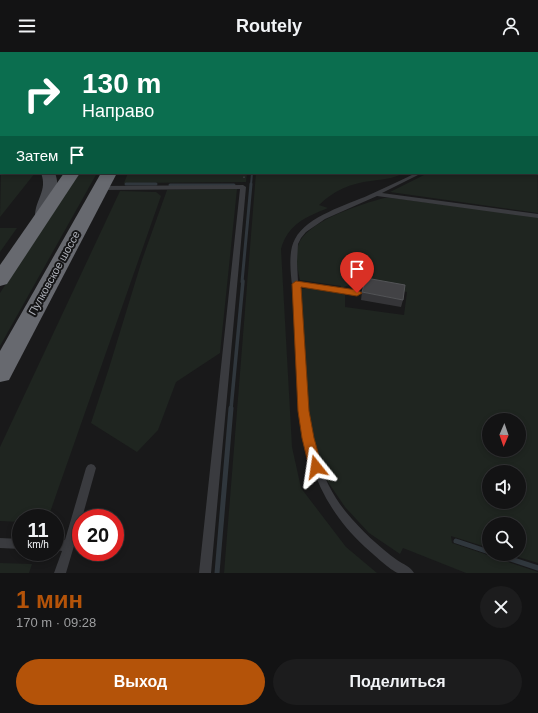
<!DOCTYPE html>
<html lang="ru">
<head>
<meta charset="utf-8">
<style>
	body { margin:0; font-family:Helvetica,sans-serif; background:#1c1c1d; color:#f1f3f6; height:100vh; display:flex; flex-direction:column; font-size:15px; white-space:nowrap }
	* { box-sizing:border-box; margin:0 }
	p { font-size:13px; color:#9d9ea0 }
	.icon { flex:none; width:22px; height:22px; fill:none; stroke:currentColor; stroke-width:2; stroke-linecap:round; stroke-linejoin:round }
	.map { position:relative; height:521px; overflow:hidden }
	.drawer { display:flex; flex-direction:column; background:#131314; flex:1 }
	.drawer>* { flex:none }
	.top-card { position:absolute; left:0px; top:0px; width:538px; height:122px; box-shadow:0 2px 6px #0003,0 0 0 1px #323234; background:#0b6e4f; color:#fff; overflow:hidden }
	.needle { width:26px; rotate:182deg }
	.tools { position:absolute; left:482px; top:361px; display:grid; gap:8px }
	.tools a { display:grid; place-items:center; width:44px; height:44px; border-radius:50%; background:#131314; box-shadow:0 2px 6px #0003,0 0 0 1px #323234; font-size:20px }
	.speed { position:absolute; left:12px; top:457px; display:flex; gap:8px; font-size:20px; font-weight:700; text-align:center }
	.speed>* { display:grid; place-content:center; width:52px; height:52px; border-radius:50%; background:#131314; box-shadow:0 2px 6px #0003,0 0 0 1px #323234; line-height:1 }
	.speed small { font-size:10px; font-weight:400 }
	.speed .limit { border:6px solid #d22; background:#fff; color:#111 }
	.pin { position:absolute; display:grid; place-items:center; width:34px; height:34px; color:#fff; margin:-41px -17px; border-radius:50% 50% 50% 0; rotate:-45deg; box-shadow:0 0 4px #0007 }
	.pin .icon { rotate:45deg }
	.me { position:absolute; width:44px; margin:-22px; rotate:345deg; stroke-linejoin:round; filter:drop-shadow(0 0 3px #0008) }
	.turn { display:flex; align-items:center; gap:14px; height:84px; padding:0 16px; font-size:18px }
	.turn .icon { width:52px; height:52px; stroke-width:2.5 }
	.turn b { display:block; font-size:28px; line-height:34px }
	.then { display:flex; align-items:center; height:38px; padding:0 16px; background:#0003; gap:8px; font-size:15px }
	.round { display:grid; place-items:center; flex:none; width:42px; height:42px; border-radius:21px; background:#1c1c1d }
	.overview { display:flex; align-items:center; justify-content:space-between; height:68px; padding:0 16px }
	h1 { font-size:24px; font-weight:800; line-height:30px; color:#b45309 }
	.cta { display:flex; gap:8px; margin-top:auto; padding:8px 16px }
	.cta a { flex:1; height:46px; border-radius:24px; background:#b45309; color:#fff; font-size:16px; font-weight:800; line-height:46px; text-align:center }
	.cta a+a { background:#1c1c1d; color:#f1f3f6 }
	header { display:flex; justify-content:space-between; align-items:center; height:52px; padding:0 16px; background:#131314; font-size:18px; font-weight:800 }
	.map>svg:first-child { display:block }
</style>
</head>
<body>
<header><svg class="icon" aria-label="menu" viewBox="0 0 24 24"><path d="M4 6h16M4 12h16M4 18h16"/></svg>Routely<svg class="icon" aria-label="person" viewBox="0 0 24 24"><circle cx="12" cy="8" r="4"/><path d="M4 21q1-7 8-7t8 7"/></svg></header>
<div class="map">
<svg width="538" height="521" viewBox="0 0 538 521">
	<rect width="100%" height="100%" fill="#19191a"/>
	<!-- green -->
	<g fill="#1f2520" fill-rule="evenodd">
		<polygon points="302,0 538,0 538,30 537,1 297,1"/>
		<polygon points="537,68 538,161 390,140 428,121 537,121"/>
		<polygon points="1,117 1,121 35,121 0,165"/>
		<polygon points="78,121 97,121 0,294 0,241"/>
		<polygon points="128,121 247,121 246,130 124,131"/>
		<path d="M256,121h148c-12,6 -20,6 -33,8 -20,2 -38,10 -52,24l9,3c-22,9 -40,16 -47,41l11,198 9,41 45,59 31,26h-153z"/>
		<polygon points="237,137 220,301 176,330 158,378 137,400 91,371 109,316 142,208 167,138"/>
		<polygon points="120,139 156,140 161,144 48,466 21,466 21,470 0,469 0,395"/>
		<path d="M384,146h8l146,19v346l-30,-9h11v-30h-30v24l-38,-12 1,7 86,29v1h-72l-63,-25 -3,6 -31,-21 -24,-26 -17,-25 -12,-25 -8,-37 -9,-127 2,-4 5,-1 35,4v-6l-41,-6c-3,-13 -6,-27 0,-39 13,-22 62,-37 84,-43zM355,225l38,7v5l14,3 -3,23 -59,-8v-12l-2,-1 1,-7 5,-2zM489,368h30v30h-30zM489,420h30v30h-30z"/>
		<polygon points="0,176 17,176 0,200"/>
		<polygon points="0,511 32,512 29,521 0,521"/>
	</g>
	<g fill="none" stroke-linecap="round" stroke-linejoin="round">
		<!-- stream-far4 -->
		<polyline stroke="#30373d" stroke-width="1.5" points="290,1 295,0"/>
		<!-- stream-far3 -->
		<g stroke="#30373d" stroke-width="2">
			<polyline points="126,132 156,132"/>
			<polyline points="251,133 252,121"/>
		</g>
		<!-- stream-far2 -->
		<g stroke="#30373d" stroke-width="3">
			<polyline points="126,132 156,132"/>
			<polyline points="170,133 234,133"/>
			<polyline points="242,230 251,132"/>
		</g>
		<!-- stream-far1 -->
		<polyline stroke="#30373d" stroke-width="3.5" points="231,357 243,229"/>
		<!-- stream -->
		<g stroke="#30373d" stroke-width="5">
			<polyline points="456,489 489,500"/>
			<polyline points="495,502 538,516"/>
			<polyline points="217,521 231,356"/>
		</g>
		<!-- path -->
		<polyline stroke="#404246" stroke-width="1.5" stroke-dasharray="1.5 2" stroke-linecap="butt" points="244,121 244,128"/>
		<!-- lane -->
		<g fill="#3a3b3f" fill-rule="evenodd">
			<rect x="0" y="5" width="1" height="2"/>
			<rect x="537" y="64" width="1" height="3"/>
			<path d="M416,121h6l-40,20 156,21v4l-161,-22 -52,23 -19,13 -5,6 -3,6 -1,18 1,20 59,9 3,2 -3,2 -58,-9c9,76 -3,163 47,226 15,18 33,35 51,48 6,4 14,7 17,13 -5,0 -11,0 -16,0 -7,-2 -26,-20 -33,-26 -71,-65 -67,-148 -70,-236 -1,-20 -10,-54 0,-72 12,-23 52,-34 74,-44 16,-7 32,-15 47,-22z"/>
			<polygon points="243,133 246,135 211,521 199,521 240,137 101,138 98,136 101,134"/>
			<polygon points="91,412 94,413 96,416 82,466 81,466 74,494 66,521 54,521 62,499 55,498 55,488 65,488 86,416 88,413"/>
			<polygon points="0,486 21,487 21,497 0,496"/>
		</g>
		<!-- street -->
		<g fill="#3a3b3f" fill-rule="evenodd">
			<polygon points="21,0 28,0 20,1"/>
			<polygon points="0,16 1,16 0,21"/>
			<rect x="0" y="111" width="1" height="6"/>
		</g>
		<!-- secondary -->
		<path fill="#484a4f" fill-rule="evenodd" d="M41,121h14c6,16 -2,20 -5,35 -1,4 0,8 -3,12l-5,1 -5,-1 -2,-3c0,-18 13,-26 6,-44z"/>
		<!-- highway -->
		<g fill="#67696f" fill-rule="evenodd">
			<polygon points="145,0 155,0 144,1"/>
			<rect x="166" y="0" width="10" height="1"/>
			<polygon points="64,121 80,121 7,232 0,234 0,213"/>
			<polygon points="101,121 117,121 9,328 0,330 0,299"/>
		</g>
	</g>
	<!-- wall -->
	<polygon fill="#353538" points="362,240 403,248 401,255 361,248"/>
	<!-- building -->
	<polygon fill="#424245" stroke="#535457" points="366,226 405,233 403,248 362,240"/>
	<!-- route -->
	<polygon fill="#b45309" stroke="#753606" points="296,229 357,238 362,241 357,244 301,235 309,359 314,386 322,415 320,419 316,420 311,419 309,415 302,386 298,359 292,232"/>
	<g text-anchor="middle" dominant-baseline="central" stroke-width="4" stroke-linejoin="round" paint-order="stroke">
		<!-- street labels -->
		<g font-size="11" fill="#adb0b8" stroke="#141415">
			<text transform="translate(54 221) rotate(-61)">Пулковское шоссе</text>
		</g>
	</g>
</svg>
<div class="tools">
<a><svg class="needle" viewBox="-14 -14 28 28"><path d="M0-13l5 13h-10z" fill="#e53935"/><path d="M0 13l5-13h-10z" fill="#9d9ea0"/></svg></a>
<a><svg class="icon" aria-label="sound" viewBox="0 0 24 24"><path d="M4 9h4l5-4v14l-5-4H4zM17 9q2 3 0 6"/></svg></a>
<a><svg class="icon" aria-label="search" viewBox="0 0 24 24"><circle cx="10" cy="10" r="6"/><path d="M15 15l6 6"/></svg></a>
</div>
<div class="speed"><div>11<small>km/h</small></div><div class="limit">20</div></div>
<div class="pin" style="left:357px;top:241px;background:#d93025"><svg class="icon" aria-label="arrive" viewBox="0 0 24 24"><path d="M6 21V4h12l-3 4 3 4H6"/></svg></div>
<svg class="me" style="left:316px;top:415px" viewBox="-20 -20 40 40"><path d="M0-17L14 15 0 8-14 15z" fill="#b45309" stroke="#fff" stroke-width="4"/></svg>
<div class="top-card">
<div class="turn"><svg class="icon" aria-label="right" viewBox="0 0 24 24"><path d="M7 20v-9h11M14 6l5 5-5 5"/></svg><div><b>130 m</b>Направо</div></div>
<div class="then">Затем<svg class="icon" aria-label="arrive" viewBox="0 0 24 24"><path d="M6 21V4h12l-3 4 3 4H6"/></svg></div>
</div>
</div>
<section class="drawer">
<div class="overview"><div><h1>1 мин</h1><p>170 m · 09:28</p></div><a class="round"><svg class="icon" aria-label="close" viewBox="0 0 24 24"><path d="M6 6l12 12M18 6L6 18"/></svg></a></div>
<div class="cta"><a>Выход</a><a>Поделиться</a></div>
</section>
</body>
</html>
